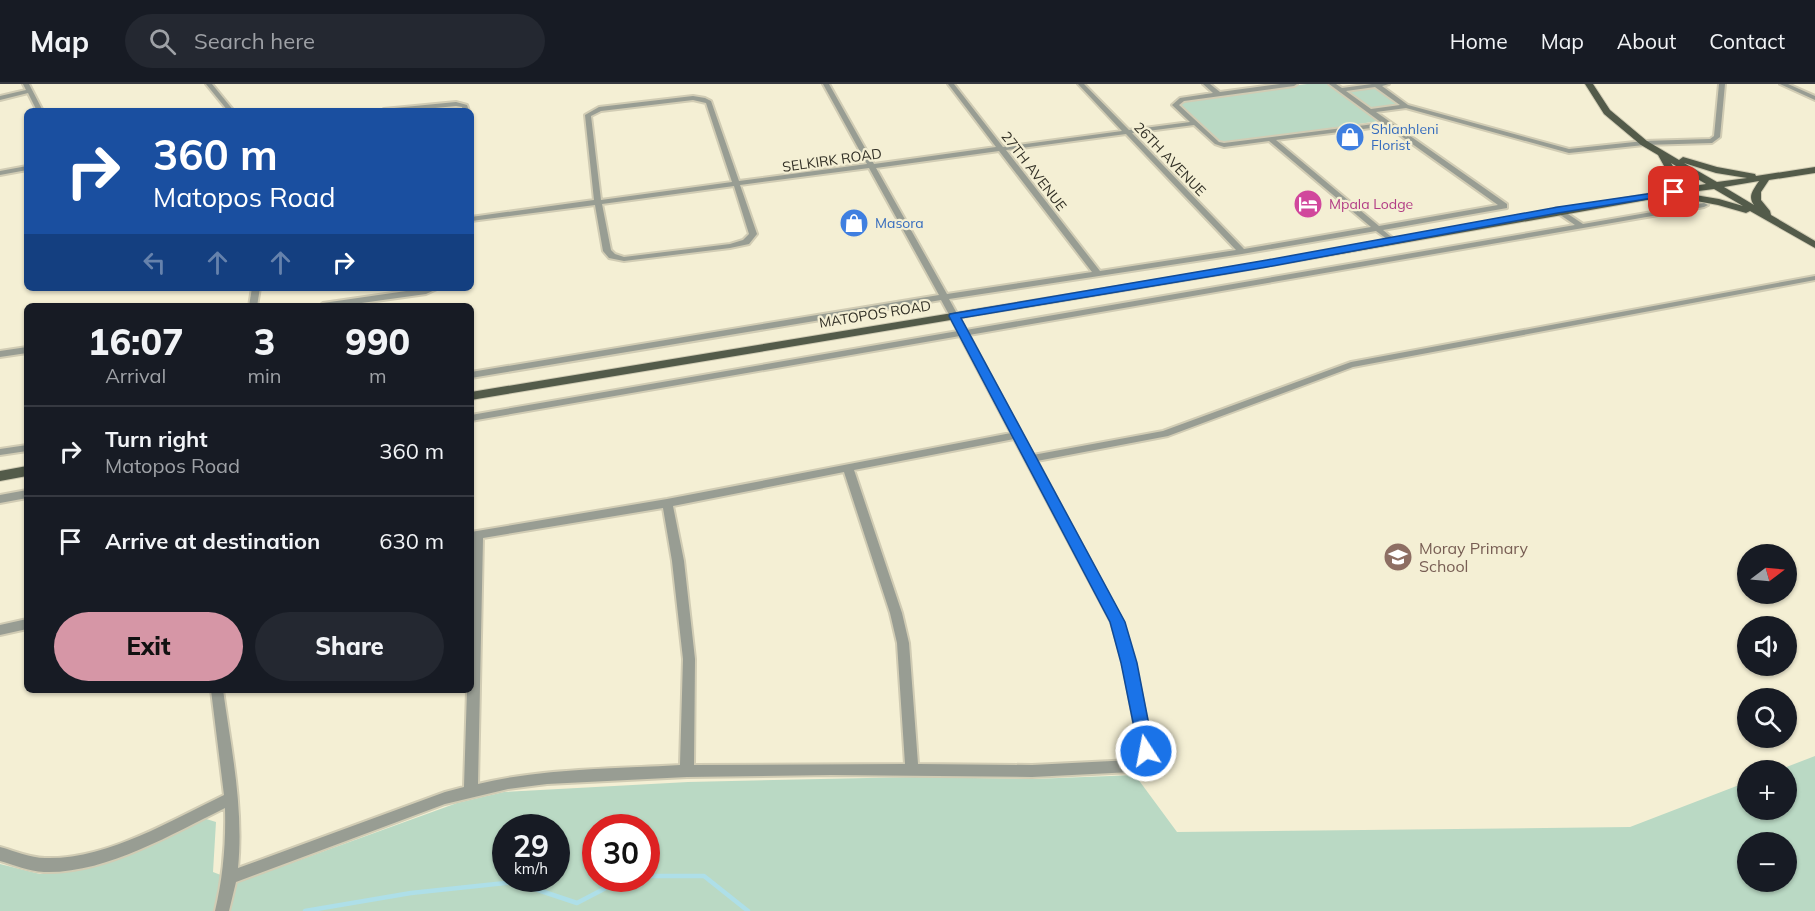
<!DOCTYPE html>
<html lang="en">
<head>
<meta charset="utf-8">
<style>
	body { margin:0; font-family:Mulish,sans-serif; background:#242831; color:#f1f3f6; height:100vh; display:flex; flex-direction:column; font-size:22px; white-space:nowrap }
	* { box-sizing:border-box; margin:0 }
	p { font-size:20px; color:#9ea1a6 }
	.icon { flex:none; width:33px; height:33px; fill:none; stroke:currentColor; stroke-width:2; stroke-linecap:round; stroke-linejoin:round }
	.map { position:relative; flex:1; overflow:hidden }
	.sheet { position:absolute; left:24px; top:219px; width:450px; height:390px; display:flex; flex-direction:column; background:#171b24; border-radius:9px; box-shadow:0 2px 4px #0004 }
	.sheet>* { flex:none }
	.banner { position:absolute; left:24px; top:24px; width:450px; height:183px; border-radius:9px; box-shadow:0 2px 4px #0004; background:#1a4fa0; color:#fff; overflow:hidden }
	.needle { width:39px; rotate:74deg }
	.controls { position:absolute; left:1737px; top:460px; display:grid; gap:12px }
	.controls a { display:grid; place-items:center; width:60px; height:60px; border-radius:50%; background:#171b24; box-shadow:0 2px 4px #0004; font-size:30px }
	.speed { position:absolute; left:492px; top:730px; display:flex; gap:12px; font-size:30px; font-weight:700; text-align:center }
	.speed>* { display:grid; place-content:center; width:78px; height:78px; border-radius:50%; background:#171b24; box-shadow:0 2px 4px #0004; line-height:1 }
	.speed small { font-size:15px; font-weight:400 }
	.speed .limit { border:9px solid #d22; background:#fff; color:#111 }
	.pin { position:absolute; display:grid; place-items:center; width:51px; height:51px; color:#fff; margin:-26px; border-radius:12px; box-shadow:0 3px 9px #0006 }
	.me { position:absolute; width:66px; margin:-33px; rotate:349deg; stroke-linejoin:round; filter:drop-shadow(0 0 4px #0008) }
	.turn { display:flex; align-items:center; gap:21px; height:126px; padding:0 30px; font-size:27px }
	.turn .icon { width:78px; height:78px; stroke-width:2.5 }
	.turn b { display:block; font-size:42px; line-height:51px }
	.lanes { display:flex; align-items:center; height:57px; padding:0 30px; background:#0003; justify-content:center; gap:30px; direction:ltr }
	.lanes .off { opacity:.35 }
	.eta { display:flex; justify-content:space-evenly; align-items:center; height:102px; text-align:center }
	.eta b { font-size:36px; font-weight:800; line-height:42px }
	.button { display:flex; gap:12px; margin-top:auto; padding:12px 30px }
	.button a { flex:1; height:69px; border-radius:36px; background:#d696a6; color:#111; font-size:24px; font-weight:800; line-height:69px; text-align:center }
	.button a+a { background:#242831; color:#f1f3f6 }
	ul { padding:0; list-style:none }
	li { display:flex; align-items:center; gap:18px; height:90px; padding:0 30px; border-top:2px solid #363941 }
	li div { flex:1 }
	li b { display:block; font-size:22px }
	li em { font-style:normal }
	header { display:flex; align-items:center; gap:36px; box-sizing:border-box; height:84px; padding:0 30px; background:#171b24; border-bottom:2px solid #363941 }
	header strong { font-size:28px }
	nav { display:flex; gap:33px; margin-inline-start:auto; font-size:21px }
	.search { width:420px; height:54px; background:#242831; display:flex; align-items:center; gap:15px; box-sizing:border-box; padding:0 21px; border-radius:33px; color:#9ea1a6; font-size:22px }
	.map>svg:first-child { display:block }
</style>
</head>
<body>
<header>
<strong>Map</strong>
<div class="search"><svg class="icon" aria-label="search" viewBox="0 0 24 24"><circle cx="10" cy="10" r="6"/><path d="M15 15l6 6"/></svg>Search here</div>
<nav><a>Home</a><a>Map</a><a>About</a><a>Contact</a></nav>
</header>
<div class="map">
<svg width="1815" height="827" viewBox="0 0 1815 827">
	<rect width="100%" height="100%" fill="#f4efd4"/>
	<!-- green -->
	<g fill="#bad9c4" fill-rule="evenodd">
		<polygon points="1307,0 1329,0 1379,37 1229,59 1220,57 1180,21 1185,16"/>
		<polygon points="1377,3 1402,21 1370,25 1346,7"/>
		<path d="M1815,672v155h-1815v-47l40,10 45,-7 118,-49 13,4 -3,50 26,10 218,-79 47,-11 184,-10 226,-5 120,2 101,-4 42,57 453,-5 117,-45 1,28h38v-39h-10zM506,744h50v51h-50zM596,744h50v51h-50zM1748,759h38v39h-38z"/>
	</g>
	<g fill="none" stroke-linecap="round" stroke-linejoin="round">
		<!-- stream -->
		<g stroke="#aedfe8" stroke-width="4.5">
			<polyline points="646,792 704,792 748,827"/>
			<polyline points="305,827 411,809 514,798 577,819 623,795"/>
		</g>
		<!-- minor casing -->
		<g stroke="#d1ccb4" stroke-width="4">
			<g id="minor">
				<polygon points="23,0 29,0 43,27 37,27 28,9 0,16 0,12 26,6"/>
				<polygon points="206,0 212,0 234,27 228,27"/>
				<path d="M823,0h6l45,80 122,-17 -48,-63h6l49,63 119,-16 -44,-47h6l45,46 61,-8 -18,-17 8,-7 33,-5 -10,-9h7l10,8 60,-8h17l-3,2 -110,15 -5,4 40,37 5,1 158,-20 -53,-39h7l6,4 30,-4h17l-7,2 26,19 161,44 75,-8 66,-2 4,-3 5,-52h6l-5,53 -8,6 -68,2 -75,8 -163,-45 -30,4 131,92v4l-124,22 12,10 -4,2 -15,-11 -134,23 -293,45 17,31 609,-105 -19,-13v-4h3l24,16 121,-21 4,2 -4,2 -735,128 64,120 130,-24 188,-69 464,-86v4l-462,87 -185,69 -131,25 86,161 12,41 18,88 -5,15 -16,6 -100,5 -201,-2 -144,2 -140,7 -39,5 -63,15 -209,78 -7,29h-14c8,-34 11,-67 10,-103 -53,26 -120,66 -181,64 -15,-1 -30,-7 -44,-11v-14c15,4 30,11 45,11 61,2 125,-37 179,-63l-13,-105h12c8,58 21,118 15,178l207,-76 19,-5 3,-97h4l1,-150h-1v-8l196,-33 344,-66 -51,-97 -489,85v-6l487,-84 -17,-31 -470,78v-6l468,-77 -70,-127 -129,17 17,49 -8,10 -19,4 -106,13 -15,-3 -6,-7 -8,-46 -124,16v-4l123,-17 -9,-85 14,-8 94,-11 12,2 6,3 28,80 128,-17zM1375,3l25,18 -29,4 -25,-18zM693,16l13,3 26,79 -131,18 -10,-84 10,-5zM1194,41l21,19 9,3 45,-6 102,86 -127,22 -112,-116zM1387,42l111,79 -119,21 -103,-86zM1126,50l110,116 -136,21 -94,-121zM999,67l93,121 -145,22 -71,-126zM734,102l15,48 -6,6 -13,4 -106,13 -9,-3 -4,-4 -9,-46zM1014,355l97,183 12,41 16,88 -2,7 -5,2 -100,5 -114,-1 -9,-121 -7,-30 -48,-143zM844,388l46,141 7,30 8,121 -211,1 1,-106 -11,-98 -11,-55zM663,424l9,53 11,98 -3,106c-67,4 -136,3 -202,19l5,-246z"/>
				<polygon points="1780,0 1788,0 1815,12 1815,16"/>
				<polygon points="456,18 467,21 469,27 463,27 462,23 456,22 404,27 381,27 384,25"/>
				<polygon points="27,82 27,86 0,91 0,87"/>
				<polygon points="252,204 260,204 257,222 249,222"/>
				<polygon points="427,204 439,204 426,210 340,222 319,222 323,219"/>
				<polygon points="27,263 27,269 0,273 0,267"/>
				<polygon points="27,361 27,367 0,371 0,365"/>
				<polygon points="27,406 27,414 0,419 0,411"/>
				<polygon points="27,535 27,545 0,551 0,541"/>
			</g>
		</g>
		<!-- major casing -->
		<g stroke="#d1ccb4" stroke-width="2">
			<g id="major">
				<path d="M1585,0h8l17,26 37,31 32,19 4,-3 34,10 38,7 1,2 59,-9v6l-46,7 -8,12v8l9,11 1,4 44,26v7l-65,-37 -4,2 -28,-8 -38,-7 -2,-2 3,-2 -454,80 -756,126v-8l756,-124 430,-76 10,-10 2,-7 -11,-20 -17,-10 -37,-31zM1671,79l35,21 -36,6 9,-15zM1684,79l32,10 31,5 -30,4zM1759,97c-5,8 -12,15 -5,24l-30,-18zM1714,105l29,17 -24,-7 -36,-6z"/>
				<polygon points="27,382 27,392 0,397 0,387"/>
			</g>
		</g>
		<!-- minor -->
		<use href="#minor" fill="#989d93" fill-rule="evenodd"/>
		<!-- major -->
		<use href="#major" fill="#535b4a" fill-rule="evenodd"/>
	</g>
	<!-- route -->
	<polygon fill="#1a73e8" stroke="#114b97" stroke-width="1.5" points="1674,106 1679,108 1678,110 1558,129 1267,183 961,234 1125,538 1137,579 1154,667 1152,673 1146,675 1140,673 1121,579 1110,538 949,232 950,230 1267,176 1558,123"/>
	<!-- icons -->
	<defs>
		<g id="shop-disc" transform="scale(1.5)"><circle r="9.5" fill="#3f7fe0" stroke="#f4efd4"/><path d="M-5-2.5h2.3a2.7 3.5 0 0 1 5.4 0H5L5.5 6h-11ZM-1.5-2.5h3a1.5 2.3 0 0 0-3 0Z" fill="#fff"/></g>
		<g id="hotel-disc" transform="scale(1.5)"><circle r="9.5" fill="#d1479c" stroke="#f4efd4"/><path d="M-6-4.5h1.5V1H6V5H4.5V3h-9V5H-6ZM-4 0a1.8 1.8 0 1 1 3.6 0ZM.5 0V-2.5h3Q6-2.5 6 0Z" fill="#fff"/></g>
		<g id="school-disc" transform="scale(1.5)"><circle r="9.5" fill="#8d6e63" stroke="#f4efd4"/><path d="M0-5L7-2L0 1L-7-2ZM-4 1L0 2.5L4 1V4Q0 6-4 4Z" fill="#fff"/></g>
	</defs>
	<g fill-rule="evenodd">
		<use href="#shop-disc" x="1350" y="53"/>
		<use href="#hotel-disc" x="1308" y="120"/>
		<use href="#shop-disc" x="854" y="139"/>
		<use href="#school-disc" x="1398" y="473"/>
	</g>
	<g text-anchor="middle" dominant-baseline="central" stroke-width="4.5" stroke-linejoin="round" paint-order="stroke">
		<!-- far-shop labels -->
		<g font-size="14" fill="#366cbe" stroke="#f4efd4" text-anchor="start">
			<text x="1371" y="45">Shlanhleni<tspan x="1371" dy="16">Florist</tspan></text>
			<text x="875" y="139">Masora</text>
		</g>
		<!-- far-street labels -->
		<g font-size="14" fill="#312f25" stroke="#f4efd4">
			<text transform="translate(1170 75) rotate(46)">26TH AVENUE</text>
			<text transform="translate(832 76) rotate(-8)">SELKIRK ROAD</text>
			<text transform="translate(1034 87) rotate(52)">27TH AVENUE</text>
			<text transform="translate(875 230) rotate(-9)">MATOPOS ROAD</text>
		</g>
		<!-- far-hotel labels -->
		<g font-size="14" fill="#b23c85" stroke="#f4efd4" text-anchor="start">
			<text x="1329" y="120">Mpala Lodge</text>
		</g>
		<!-- education labels -->
		<g font-size="16" fill="#785e54" stroke="#f4efd4" text-anchor="start">
			<text x="1419" y="464">Moray Primary<tspan x="1419" dy="18">School</tspan></text>
		</g>
	</g>
</svg>
<div class="controls">
<a><svg class="needle" viewBox="-14 -14 28 28"><path d="M0-13l5 13h-10z" fill="#e53935"/><path d="M0 13l5-13h-10z" fill="#9ea1a6"/></svg></a>
<a><svg class="icon" aria-label="sound" viewBox="0 0 24 24"><path d="M4 9h4l5-4v14l-5-4H4zM17 9q2 3 0 6"/></svg></a>
<a><svg class="icon" aria-label="search" viewBox="0 0 24 24"><circle cx="10" cy="10" r="6"/><path d="M15 15l6 6"/></svg></a>
<a>+</a>
<a>−</a>
</div>
<div class="speed"><div>29<small>km/h</small></div><div class="limit">30</div></div>
<div class="pin" style="left:1674px;top:108px;background:#d93025"><svg class="icon" aria-label="arrive" viewBox="0 0 24 24"><path d="M6 21V4h12l-3 4 3 4H6"/></svg></div>
<svg class="me" style="left:1146px;top:667px" viewBox="-20 -20 40 40"><circle r="17" fill="#1a73e8" stroke="#fff" stroke-width="3"/><path d="M0-11L8 9 0 5-8 9z" fill="#fff"/></svg>
<div class="banner">
<div class="turn"><svg class="icon" aria-label="right" viewBox="0 0 24 24"><path d="M7 20v-9h11M14 6l5 5-5 5"/></svg><div><b>360 m</b>Matopos Road</div></div>
<div class="lanes"><svg class="icon off" aria-label="left" viewBox="0 0 24 24"><path d="M17 20v-9H6M10 6l-5 5 5 5"/></svg><svg class="icon off" aria-label="ahead" viewBox="0 0 24 24"><path d="M12 20V5M6 11l6-6 6 6"/></svg><svg class="icon off" aria-label="ahead" viewBox="0 0 24 24"><path d="M12 20V5M6 11l6-6 6 6"/></svg><svg class="icon" aria-label="right" viewBox="0 0 24 24"><path d="M7 20v-9h11M14 6l5 5-5 5"/></svg></div>
</div>
<section class="sheet">
<div class="eta">
<div><b>16:07</b><p>Arrival</p></div>
<div><b>3</b><p>min</p></div>
<div><b>990</b><p>m</p></div>
</div>
<ul>
<li><svg class="icon" aria-label="right" viewBox="0 0 24 24"><path d="M7 20v-9h11M14 6l5 5-5 5"/></svg><div><b>Turn right</b><p>Matopos Road</p></div><em>360 m</em></li>
<li><svg class="icon" aria-label="arrive" viewBox="0 0 24 24"><path d="M6 21V4h12l-3 4 3 4H6"/></svg><div><b>Arrive at destination</b></div><em>630 m</em></li>
</ul>
<div class="button"><a>Exit</a><a>Share</a></div>
</section>
</div>
</body>
</html>
